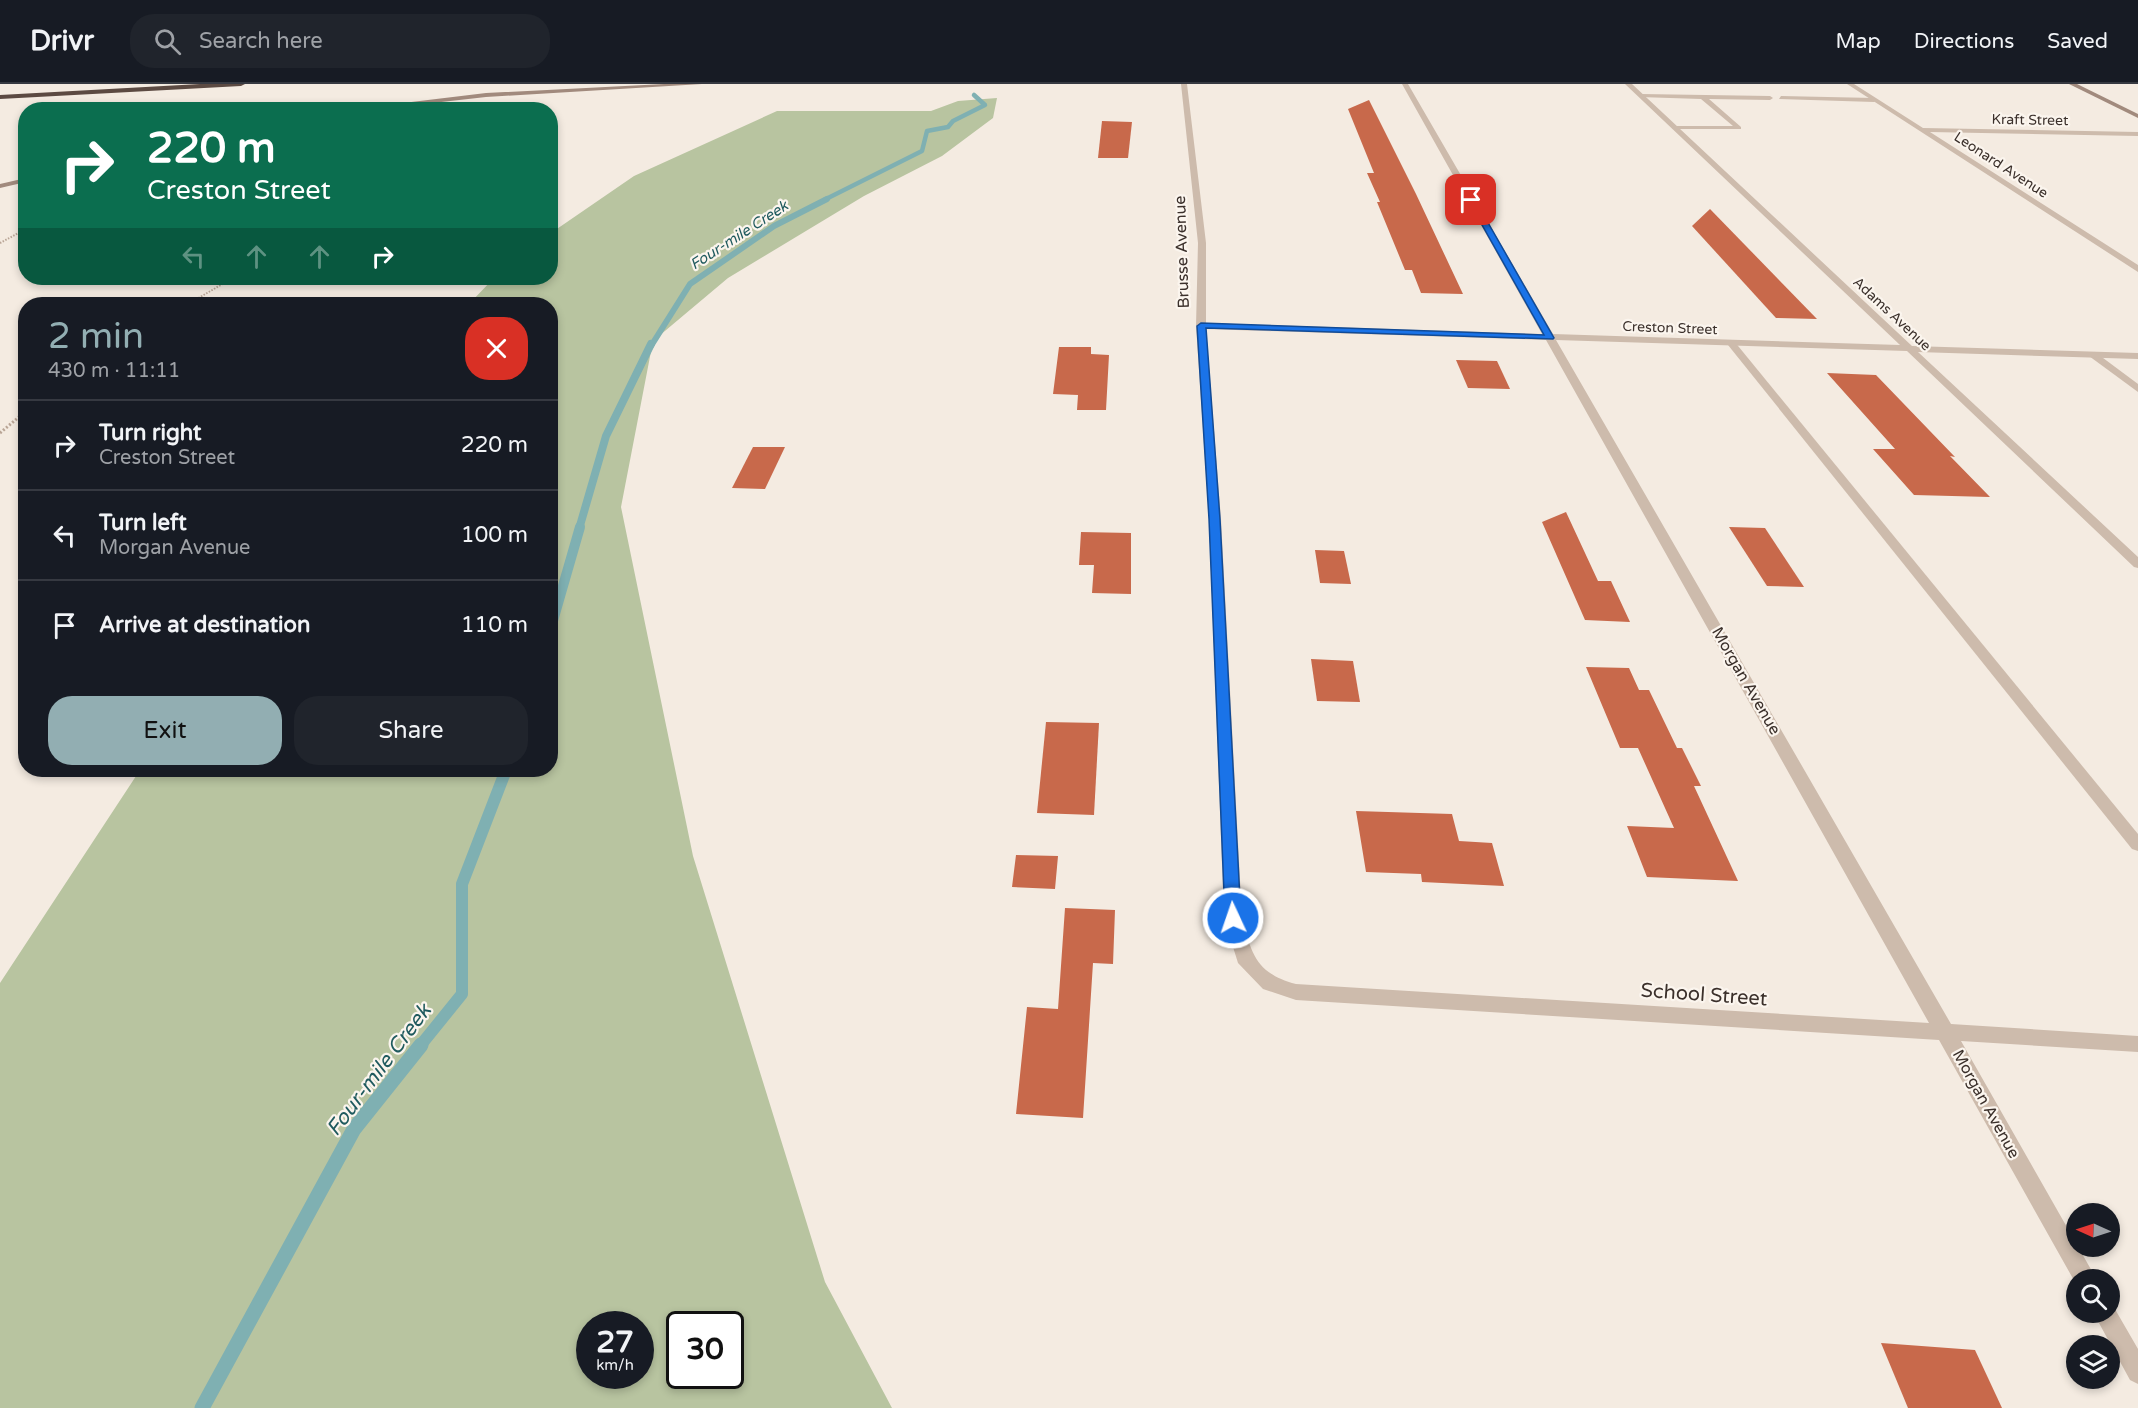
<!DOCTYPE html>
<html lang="en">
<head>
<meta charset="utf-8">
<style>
	body { margin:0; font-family:"Varela Round",sans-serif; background:#20242c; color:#f1f3f6; height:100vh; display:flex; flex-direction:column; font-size:22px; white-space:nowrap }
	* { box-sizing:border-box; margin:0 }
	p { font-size:20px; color:#9ea1a6 }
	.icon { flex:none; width:33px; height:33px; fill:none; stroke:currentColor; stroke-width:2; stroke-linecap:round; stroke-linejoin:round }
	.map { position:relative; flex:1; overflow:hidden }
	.drawer { position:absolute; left:18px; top:213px; width:540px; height:480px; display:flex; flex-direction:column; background:#171b24; border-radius:24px; box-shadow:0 3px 9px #0003 }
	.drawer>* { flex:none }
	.hud { position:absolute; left:18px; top:18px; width:540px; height:183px; border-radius:24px; box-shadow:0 3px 9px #0003; background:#0b6e4f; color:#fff; overflow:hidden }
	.needle { width:39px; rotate:273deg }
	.fabs { position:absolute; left:2066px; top:1119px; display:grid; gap:12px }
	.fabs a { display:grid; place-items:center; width:54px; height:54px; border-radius:50%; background:#171b24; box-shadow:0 3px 9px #0003; font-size:30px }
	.speed { position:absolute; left:576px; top:1227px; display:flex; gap:12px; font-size:30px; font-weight:700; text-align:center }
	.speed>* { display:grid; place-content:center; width:78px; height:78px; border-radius:50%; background:#171b24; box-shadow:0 3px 9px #0003; line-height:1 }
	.speed small { font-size:15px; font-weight:400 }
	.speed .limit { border:3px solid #111; border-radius:9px; background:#fff; color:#111 }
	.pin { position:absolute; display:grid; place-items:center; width:51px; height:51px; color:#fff; margin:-26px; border-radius:12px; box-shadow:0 3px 9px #0006 }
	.me { position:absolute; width:66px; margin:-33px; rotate:357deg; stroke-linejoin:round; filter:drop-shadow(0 0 4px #0008) }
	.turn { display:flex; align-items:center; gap:21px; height:126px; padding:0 30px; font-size:27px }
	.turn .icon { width:78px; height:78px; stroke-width:2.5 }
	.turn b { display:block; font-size:42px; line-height:51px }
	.lanes { display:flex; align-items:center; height:57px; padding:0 30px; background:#0003; justify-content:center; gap:30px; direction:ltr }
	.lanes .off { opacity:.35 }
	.round { display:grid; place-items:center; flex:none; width:63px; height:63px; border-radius:24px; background:#20242c }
	.headline { display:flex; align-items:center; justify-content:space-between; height:102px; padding:0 30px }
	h1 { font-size:36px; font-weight:600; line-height:45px; color:#92aeb2 }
	.button { display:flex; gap:12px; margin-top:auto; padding:12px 30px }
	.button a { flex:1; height:69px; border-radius:24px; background:#92aeb2; color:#111; font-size:24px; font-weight:600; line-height:69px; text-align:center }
	.button a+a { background:#20242c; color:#f1f3f6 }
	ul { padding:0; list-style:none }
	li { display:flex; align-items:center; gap:18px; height:90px; padding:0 30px; border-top:2px solid #363941 }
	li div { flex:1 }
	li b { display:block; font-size:22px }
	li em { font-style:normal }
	header { display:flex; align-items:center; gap:36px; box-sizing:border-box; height:84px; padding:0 30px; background:#171b24; border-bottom:2px solid #363941 }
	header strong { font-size:28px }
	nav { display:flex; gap:33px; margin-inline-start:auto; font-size:21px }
	.search { width:420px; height:54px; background:#20242c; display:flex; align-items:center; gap:15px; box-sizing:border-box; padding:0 21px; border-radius:24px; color:#9ea1a6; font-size:22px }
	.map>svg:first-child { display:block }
</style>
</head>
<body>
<header>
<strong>Drivr</strong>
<div class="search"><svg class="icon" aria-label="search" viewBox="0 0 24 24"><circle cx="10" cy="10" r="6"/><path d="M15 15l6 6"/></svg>Search here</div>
<nav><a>Map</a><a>Directions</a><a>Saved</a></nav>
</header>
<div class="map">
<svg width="2138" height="1324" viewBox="0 0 2138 1324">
	<rect width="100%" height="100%" fill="#f4ebe1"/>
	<!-- green -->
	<path fill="#b8c4a0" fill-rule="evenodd" d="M997,14l-4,20 -51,38 -78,40 -136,82 -75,63 -32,166 72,349 132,426 67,126h-892v-425l140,-213h410v-466h-81l25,-26h56l1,-45 83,-57 143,-65h154l27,-10zM590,1240h50v52h-50zM680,1240h50v52h-50z"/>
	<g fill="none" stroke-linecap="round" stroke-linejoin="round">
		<!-- stream-far5 -->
		<polyline stroke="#7fb0b2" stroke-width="4.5" points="824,116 922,67 927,47 948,43 953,37 985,21 974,11"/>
		<!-- stream-far4 -->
		<polyline stroke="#7fb0b2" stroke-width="6" points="651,262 690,200 774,142 827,115"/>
		<!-- stream-far3 -->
		<polyline stroke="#7fb0b2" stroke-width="8" points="579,445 606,352 651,260"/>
		<!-- stream-far2 -->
		<polyline stroke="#7fb0b2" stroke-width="10" points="550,547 580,443"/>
		<!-- stream-far1 -->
		<polyline stroke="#7fb0b2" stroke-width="12" points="420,962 462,910 462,800 506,686"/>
		<!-- stream -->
		<polyline stroke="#7fb0b2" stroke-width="15" points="202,1324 354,1045 421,961"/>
	</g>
	<!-- building -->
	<g fill="#c8694b">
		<polygon points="1369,16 1416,110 1463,210 1421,209 1412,186 1405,186 1377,118 1380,118 1367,89 1374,89 1348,25"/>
		<polygon points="1102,37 1132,38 1128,74 1098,74"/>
		<polygon points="1710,125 1817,235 1776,234 1692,142"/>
		<polygon points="1059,263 1091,263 1091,270 1109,271 1106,326 1077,326 1078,311 1053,310"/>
		<polygon points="1456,276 1497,277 1510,305 1468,304"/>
		<polygon points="1827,289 1876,291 1955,373 1950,372 1990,413 1914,411 1873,365 1895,365"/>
		<polygon points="753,363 785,363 765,405 732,404"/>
		<polygon points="1566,428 1598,497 1611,497 1630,538 1585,536 1542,438"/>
		<polygon points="1729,443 1765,444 1804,503 1767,502"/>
		<polygon points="1081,448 1131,449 1131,510 1092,509 1094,481 1079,481"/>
		<polygon points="1315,466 1344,467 1351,500 1320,499"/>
		<polygon points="1311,575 1353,577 1360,618 1317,617"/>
		<polygon points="1586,583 1629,584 1639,606 1649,606 1677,664 1682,664 1701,702 1694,702 1738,797 1647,793 1627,742 1674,744 1638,664 1620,664"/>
		<polygon points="1046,638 1099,639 1094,731 1037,729"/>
		<polygon points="1356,727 1452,730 1459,757 1492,759 1504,802 1422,798 1421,790 1366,788"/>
		<polygon points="1016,771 1058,772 1055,805 1012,803"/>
		<polygon points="1065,824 1115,826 1113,880 1093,879 1083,1034 1016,1030 1027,923 1058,925"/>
		<polygon points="1881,1259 1975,1266 2002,1324 1908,1324"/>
	</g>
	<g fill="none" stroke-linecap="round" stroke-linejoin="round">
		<!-- path-far1 -->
		<g stroke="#b9a596" stroke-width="2" stroke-dasharray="1.5 1.5" stroke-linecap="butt">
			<polyline points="0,159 26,145"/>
			<polyline points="188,220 233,194"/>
		</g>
		<!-- path -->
		<polyline stroke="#b9a596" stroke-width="3" stroke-dasharray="2 2" stroke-linecap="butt" points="0,349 26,327"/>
		<!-- lane -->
		<g fill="#cdbbac" fill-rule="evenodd">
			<polygon points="1641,10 1770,12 1773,14 1770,16 1709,15 1741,43 1741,45 1673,45 1671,42 1733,42 1701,15 1639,13"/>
			<polygon points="1781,12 1874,14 1877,16 1874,18 1779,15"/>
			<polygon points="1728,257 1734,257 2138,750 2138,767 2132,765 1728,261"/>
			<polygon points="2089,268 2095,268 2138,300 2138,308 2089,272"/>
		</g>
		<!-- street -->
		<g fill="#cdbbac" fill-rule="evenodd">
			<path d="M1181,0h6l19,159v80l336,11 -140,-250h6l145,250 347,11 -275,-261h7l280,262 226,7v6l-220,-7 220,205v11l-4,-1 -227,-216 -351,-11 395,684 187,12v16l-177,-11 136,239h-21v4l-137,-244 -643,-40 -33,-11 -25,-26 -14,-45 -15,-399 -13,-193 2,-83zM1206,245l340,11 383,683 -633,-39c-40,-11 -44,-29 -54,-66l-21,-399z"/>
			<polygon points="1847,0 1854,0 1923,44 2138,48 2138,52 1930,48 2138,181 2138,188"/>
			<polygon points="2109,1219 2112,1220 2138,1265 2138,1300 2130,1296 2093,1228 2109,1228"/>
		</g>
		<!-- secondary -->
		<g fill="#a18a7d" fill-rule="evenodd">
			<polygon points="664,0 702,0 486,13 370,26 345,26 486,9"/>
			<polygon points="2069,0 2077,0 2138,30 2138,34"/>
			<polygon points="26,94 26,98 0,104 0,100"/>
		</g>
		<!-- highway -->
		<polygon fill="#5c4a42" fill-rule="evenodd" points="200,0 245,0 241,2 0,15 0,11"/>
	</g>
	<!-- route -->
	<polygon fill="#1a73e8" stroke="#114b97" stroke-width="1.5" points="1471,114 1475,116 1554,254 1553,255 1206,244 1220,435 1241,834 1239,839 1233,841 1228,839 1225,834 1209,435 1197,242 1201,239 1544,251 1468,116"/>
	<g text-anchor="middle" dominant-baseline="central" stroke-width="4.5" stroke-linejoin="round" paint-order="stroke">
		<!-- far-street labels -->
		<g font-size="14" fill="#3b302b" stroke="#fbf5ee">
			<text transform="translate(2030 36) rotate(1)">Kraft Street</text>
			<text transform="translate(2001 81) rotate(33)">Leonard Avenue</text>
			<text transform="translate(1892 230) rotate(43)">Adams Avenue</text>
			<text transform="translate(1670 244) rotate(2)">Creston Street</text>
		</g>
		<!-- far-water labels -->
		<g font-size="15" font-style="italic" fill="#1f5a5e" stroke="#fbf5ee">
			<text transform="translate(739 151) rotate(-33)">Four-mile Creek</text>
		</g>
		<!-- street labels -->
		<g font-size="16" fill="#3b302b" stroke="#fbf5ee">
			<text transform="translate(1182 168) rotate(-92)">Brusse Avenue</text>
			<text transform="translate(1746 597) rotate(60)">Morgan Avenue</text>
			<text transform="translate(1986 1020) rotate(61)">Morgan Avenue</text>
		</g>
		<!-- near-street labels -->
		<g font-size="20" fill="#3b302b" stroke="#fbf5ee">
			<text transform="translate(1704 911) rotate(4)">School Street</text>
		</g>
		<!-- near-water labels -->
		<g font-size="21" font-style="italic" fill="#1f5a5e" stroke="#fbf5ee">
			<text transform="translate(379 986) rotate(-53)">Four-mile Creek</text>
		</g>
	</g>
</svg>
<div class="fabs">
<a><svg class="needle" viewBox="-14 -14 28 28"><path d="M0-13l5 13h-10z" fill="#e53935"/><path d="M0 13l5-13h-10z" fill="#9ea1a6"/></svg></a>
<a><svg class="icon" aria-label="search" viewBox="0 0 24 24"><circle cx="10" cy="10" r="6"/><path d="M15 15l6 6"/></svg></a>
<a><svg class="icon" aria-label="layers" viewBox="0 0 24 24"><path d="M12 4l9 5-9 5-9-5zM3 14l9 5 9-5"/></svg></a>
</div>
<div class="speed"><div>27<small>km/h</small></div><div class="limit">30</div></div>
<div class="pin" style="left:1471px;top:116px;background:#d93025"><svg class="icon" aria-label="arrive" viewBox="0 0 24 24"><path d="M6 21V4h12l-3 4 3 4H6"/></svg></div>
<svg class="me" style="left:1233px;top:834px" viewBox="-20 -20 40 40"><circle r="17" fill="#1a73e8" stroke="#fff" stroke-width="3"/><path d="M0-11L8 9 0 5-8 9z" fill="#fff"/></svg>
<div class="hud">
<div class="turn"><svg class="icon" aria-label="right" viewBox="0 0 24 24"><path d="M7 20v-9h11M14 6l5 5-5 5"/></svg><div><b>220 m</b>Creston Street</div></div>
<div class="lanes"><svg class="icon off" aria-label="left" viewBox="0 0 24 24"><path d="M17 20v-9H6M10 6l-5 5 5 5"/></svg><svg class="icon off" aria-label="ahead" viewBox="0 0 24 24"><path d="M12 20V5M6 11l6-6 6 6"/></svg><svg class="icon off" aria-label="ahead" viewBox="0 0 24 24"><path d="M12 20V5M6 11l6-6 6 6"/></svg><svg class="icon" aria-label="right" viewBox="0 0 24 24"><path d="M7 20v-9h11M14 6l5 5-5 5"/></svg></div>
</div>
<section class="drawer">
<div class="headline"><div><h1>2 min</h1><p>430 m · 11:11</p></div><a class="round" style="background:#d93025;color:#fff"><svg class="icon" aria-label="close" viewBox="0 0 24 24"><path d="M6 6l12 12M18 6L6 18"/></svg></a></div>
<ul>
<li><svg class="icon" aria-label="right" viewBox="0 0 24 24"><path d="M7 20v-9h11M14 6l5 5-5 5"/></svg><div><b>Turn right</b><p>Creston Street</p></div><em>220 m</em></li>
<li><svg class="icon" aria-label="left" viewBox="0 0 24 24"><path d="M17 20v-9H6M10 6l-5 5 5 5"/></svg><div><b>Turn left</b><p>Morgan Avenue</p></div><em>100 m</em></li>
<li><svg class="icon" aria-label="arrive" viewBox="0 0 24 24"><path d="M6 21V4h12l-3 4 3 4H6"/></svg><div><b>Arrive at destination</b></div><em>110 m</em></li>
</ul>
<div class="button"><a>Exit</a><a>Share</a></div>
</section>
</div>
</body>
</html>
